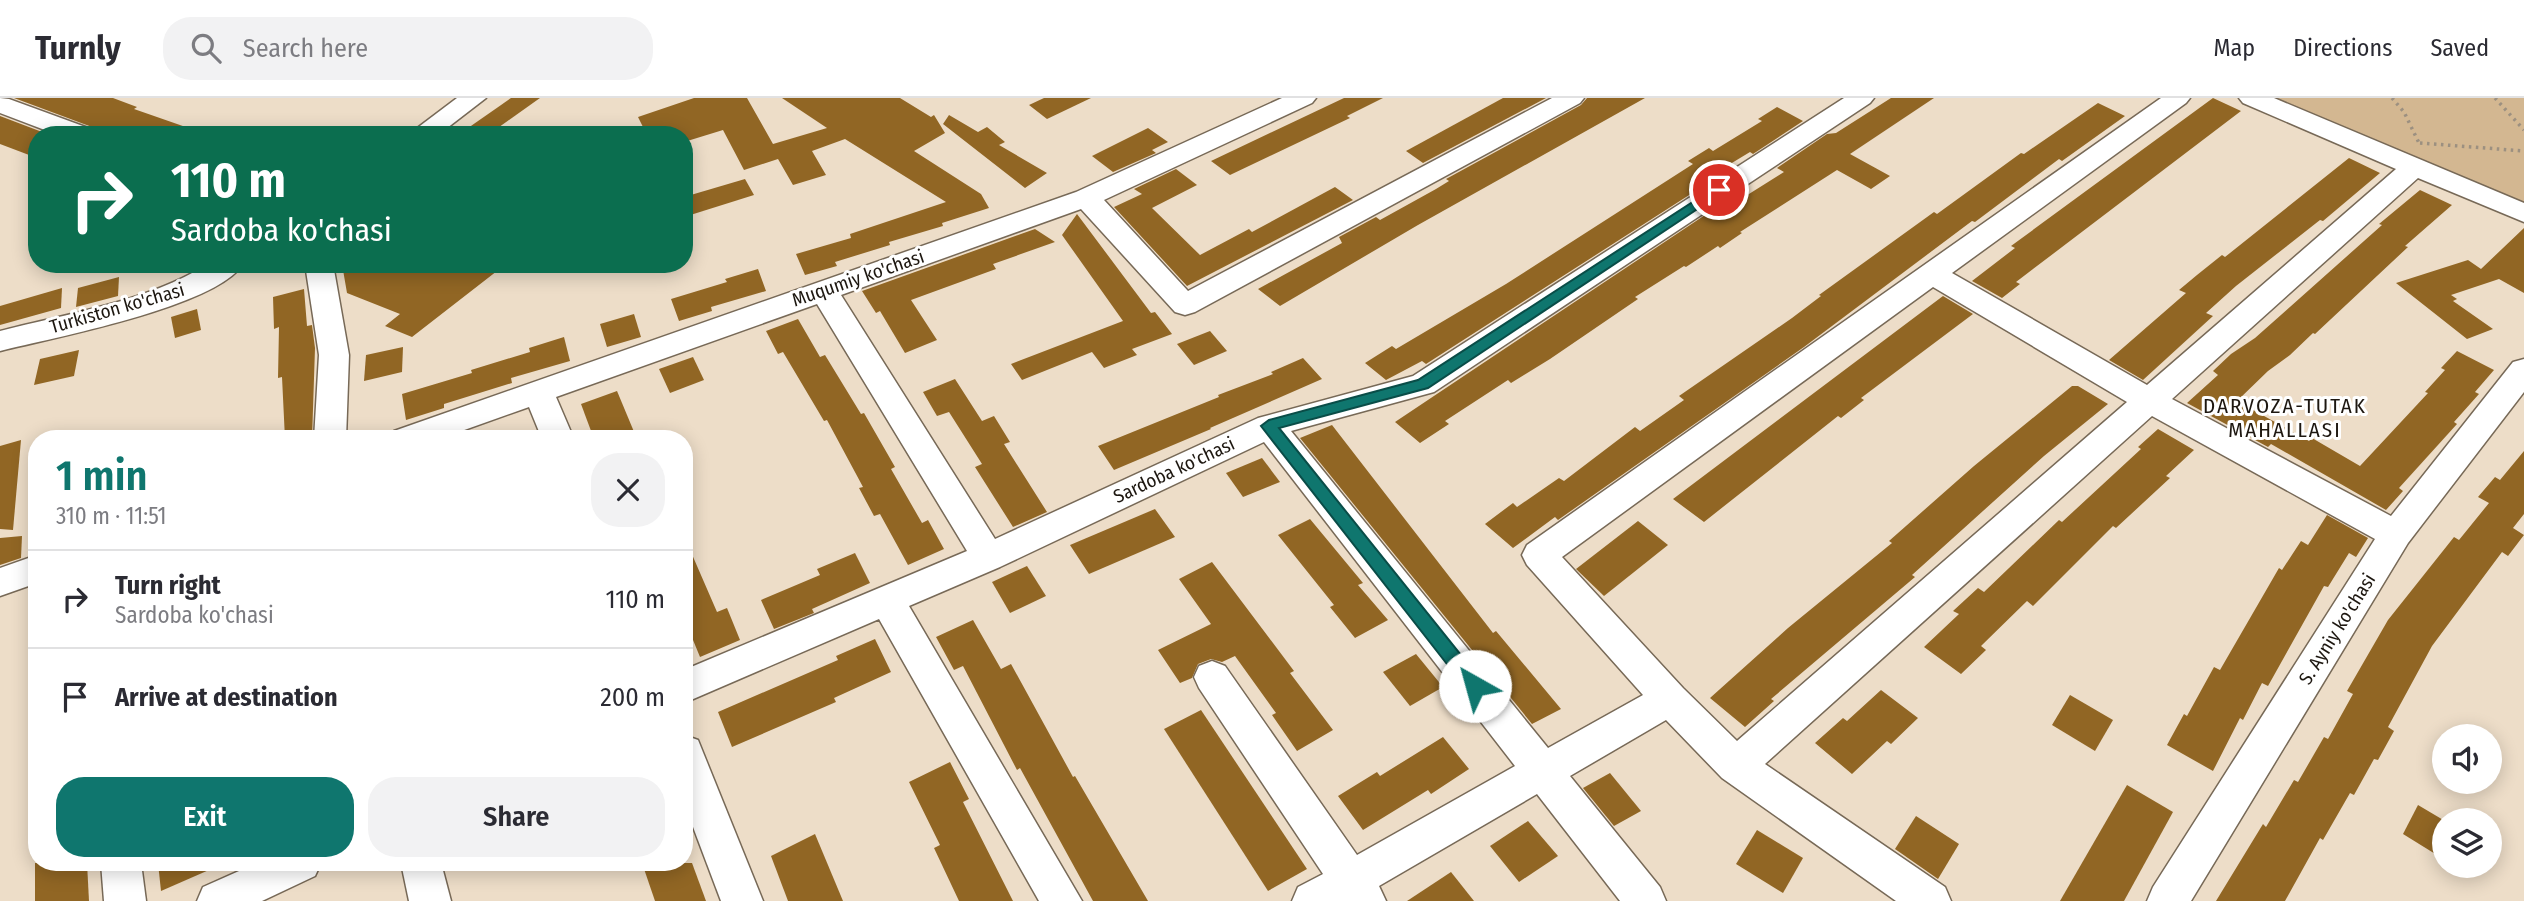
<!DOCTYPE html>
<html lang="en">
<head>
<meta charset="utf-8">
<style>
	body { margin:0; font-family:"Fira Sans Condensed",sans-serif; background:#f2f2f3; color:#2b2b33; height:100vh; display:flex; flex-direction:column; font-size:26px; white-space:nowrap }
	* { box-sizing:border-box; margin:0 }
	p { font-size:23px; color:#7c7c81 }
	.icon { flex:none; width:38px; height:38px; fill:none; stroke:currentColor; stroke-width:2; stroke-linecap:round; stroke-linejoin:round }
	.map { position:relative; flex:1; overflow:hidden }
	.drawer { position:absolute; left:28px; top:332px; width:665px; height:441px; display:flex; flex-direction:column; background:#fff; border-radius:28px; box-shadow:0 4px 18px #0003 }
	.drawer>* { flex:none }
	.top-card { position:absolute; left:28px; top:28px; width:665px; height:147px; border-radius:28px; box-shadow:0 4px 18px #0003; background:#0b6e4f; color:#fff; overflow:hidden }
	.tools { position:absolute; left:2432px; top:626px; display:grid; gap:14px }
	.tools a { display:grid; place-items:center; width:70px; height:70px; border-radius:50%; background:#fff; box-shadow:0 4px 18px #0003; font-size:35px }
	.pin { position:absolute; display:grid; place-items:center; width:60px; height:60px; color:#fff; margin:-30px; border:4px solid #fff; border-radius:50%; box-shadow:0 2px 7px #0007 }
	.me { position:absolute; width:77px; margin:-38px; rotate:322deg; stroke-linejoin:round; filter:drop-shadow(0 0 5px #0008) }
	.turn { display:flex; align-items:center; gap:24px; height:147px; padding:0 28px; font-size:32px }
	.turn .icon { width:91px; height:91px; stroke-width:2.5 }
	.turn b { display:block; font-size:49px; line-height:60px }
	.round { display:grid; place-items:center; flex:none; width:74px; height:74px; border-radius:28px; background:#f2f2f3 }
	.overview { display:flex; align-items:center; justify-content:space-between; height:119px; padding:0 28px }
	h1 { font-size:42px; font-weight:600; line-height:52px; color:#0f766e }
	.cta { display:flex; gap:14px; margin-top:auto; padding:14px 28px }
	.cta a { flex:1; height:80px; border-radius:28px; background:#0f766e; color:#fff; font-size:28px; font-weight:600; line-height:80px; text-align:center }
	.cta a+a { background:#f2f2f3; color:#2b2b33 }
	ul { padding:0; list-style:none }
	li { display:flex; align-items:center; gap:21px; height:98px; padding:0 28px; border-top:2px solid #e1e1e2 }
	li div { flex:1 }
	li b { display:block; font-size:26px }
	li em { font-style:normal }
	header { display:flex; align-items:center; gap:42px; box-sizing:border-box; height:98px; padding:0 35px; background:#fff; border-bottom:2px solid #e1e1e2 }
	header strong { font-size:33px }
	nav { display:flex; gap:38px; margin-inline-start:auto; font-size:24px }
	.search { width:490px; height:63px; background:#f2f2f3; display:flex; align-items:center; gap:18px; box-sizing:border-box; padding:0 24px; border-radius:28px; color:#7c7c81; font-size:26px }
	.map>svg:first-child { display:block }
</style>
</head>
<body>
<header>
<strong>Turnly</strong>
<div class="search"><svg class="icon" aria-label="search" viewBox="0 0 24 24"><circle cx="10" cy="10" r="6"/><path d="M15 15l6 6"/></svg>Search here</div>
<nav><a>Map</a><a>Directions</a><a>Saved</a></nav>
</header>
<div class="map">
<svg width="2524" height="803" viewBox="0 0 2524 803">
	<rect width="100%" height="100%" fill="#edddc8"/>
	<!-- green -->
	<polygon fill="#d3b791" points="2262,0 2524,0 2524,111"/>
	<!-- building -->
	<g fill="#916624">
		<polygon points="14,0 113,0 137,9 134,11 200,34 200,37 97,37 92,29"/>
		<polygon points="511,0 540,0 488,37 458,37"/>
		<polygon points="694,0 747,0 773,46 827,30 782,0 900,0 931,19 934,17 945,35 914,53 981,96 989,110 942,125 943,128 889,144 890,147 835,164 837,168 805,177 796,156 851,140 850,136 946,104 845,41 812,53 826,77 793,87 778,61 744,72 723,32 684,44 684,37 647,37 638,19"/>
		<polygon points="1044,0 1091,0 1047,21 1029,7"/>
		<polygon points="1344,0 1383,0 1347,18 1350,20 1230,77 1211,63"/>
		<polygon points="1503,0 1546,0 1423,65 1406,53"/>
		<polygon points="1587,0 1645,0 1418,127 1280,208 1258,191 1342,145 1339,139 1376,119 1380,122 1436,91 1449,83 1446,81 1581,7"/>
		<polygon points="1891,0 1934,0 1850,56 1890,78 1871,91 1837,72 1740,134 1742,135 1720,150 1718,148 1686,169 1684,168 1635,199 1638,201 1550,261 1511,285 1508,282 1445,323 1449,326 1420,345 1395,324 1735,97 1741,101 1784,74 1777,70 1827,36 1836,35"/>
		<polygon points="2213,0 2241,13 2016,184 2020,186 2002,200 1972,183 2015,150 2011,148"/>
		<polygon points="2098,5 2125,18 2062,63 2059,61 1975,124 1972,123 1804,249 1558,422 1555,419 1513,450 1485,426 1513,405 1517,409 1559,380 1564,383 1635,329 1640,333 1684,302 1679,298 1792,220 1821,198 1819,197 1934,114 1937,116 2021,55 2024,56"/>
		<polygon points="1777,9 1803,23 1753,56 1750,54 1707,80 1711,83 1426,266 1422,263 1386,282 1365,265 1392,248 1396,251 1506,186 1693,66 1688,63 1709,50 1713,53 1762,23 1758,21"/>
		<polygon points="949,17 978,34 987,29 1005,44 999,47 1047,75 1025,90 943,26"/>
		<polygon points="0,18 50,37 37,37 37,60 0,46"/>
		<polygon points="1148,30 1168,44 1152,52 1156,55 1113,74 1092,58"/>
		<polygon points="2349,60 2380,75 2323,123 2320,122 2236,188 2206,215 2213,218 2143,282 2109,262 2186,195 2179,192 2197,177 2222,157 2225,159"/>
		<polygon points="1176,71 1197,87 1152,110 1200,157 1249,131 1252,134 1335,89 1353,102 1187,188 1114,109 1142,96 1134,91"/>
		<polygon points="745,81 754,97 684,119 684,99"/>
		<polygon points="2420,92 2452,107 2405,148 2408,149 2315,236 2313,235 2290,257 2268,273 2237,303 2309,343 2312,340 2360,368 2428,295 2425,294 2445,272 2441,270 2457,253 2494,272 2475,294 2479,296 2454,324 2457,326 2399,390 2403,393 2386,412 2271,346 2268,349 2187,305 2218,277 2213,273 2231,256 2255,240 2382,127 2379,126"/>
		<polygon points="1077,116 1151,215 1155,214 1172,236 1132,251 1137,257 1104,270 1092,254 1022,282 1011,266 1123,223 1062,137"/>
		<polygon points="2524,130 2524,195 2499,181 2451,197 2457,201 2453,203 2493,231 2467,241 2396,185 2468,162 2481,171"/>
		<polygon points="1035,131 1055,144 993,166 996,171 911,202 937,242 905,255 880,213 876,215 862,193"/>
		<polygon points="342,166 506,166 412,239 385,228 400,216 347,195"/>
		<polygon points="758,171 766,193 711,209 712,213 679,223 671,201 727,184 725,181"/>
		<polygon points="119,179 118,198 76,209 78,190"/>
		<polygon points="62,190 61,210 0,227 0,208"/>
		<polygon points="304,191 307,228 312,227 315,250 312,341 285,341 282,279 278,280 279,229 274,231 273,199"/>
		<polygon points="1943,198 1973,216 1861,300 1864,302 1841,320 1838,318 1704,424 1673,401"/>
		<polygon points="197,211 201,232 175,240 171,219"/>
		<polygon points="634,216 641,239 607,249 600,226"/>
		<polygon points="798,221 820,259 825,257 861,316 864,315 895,369 891,371 922,425 928,422 944,451 908,467 880,416 874,418 859,390 863,389 827,322 824,323 783,254 778,256 766,233"/>
		<polygon points="1210,233 1227,253 1194,267 1177,246"/>
		<polygon points="564,239 570,263 511,280 512,285 444,306 444,310 406,322 402,296 472,275 471,272 530,254 529,250"/>
		<polygon points="403,249 402,274 364,283 366,257"/>
		<polygon points="79,252 74,278 34,287 40,261"/>
		<polygon points="693,259 704,282 670,295 659,271"/>
		<polygon points="1303,260 1322,281 1210,330 1211,331 1114,372 1098,348 1219,299 1218,297 1273,276 1271,274"/>
		<polygon points="955,281 982,323 994,318 1010,344 1004,346 1047,414 1013,429 975,369 982,366 949,314 937,318 923,294"/>
		<polygon points="2072,288 2078,288 2108,306 2044,358 1912,477 1915,479 1771,601 1774,603 1745,629 1710,600 1788,530 1892,445 1889,443 1974,368"/>
		<polygon points="617,293 637,341 594,341 581,306"/>
		<polygon points="1332,327 1493,535 1496,533 1561,611 1532,626 1300,340"/>
		<polygon points="2158,331 2194,352 2166,378 2170,380 2116,430 2113,428 2033,508 2027,503 1981,548 1986,552 1961,576 1924,549 1959,516 1953,513 1978,490 1984,494 2059,422 2062,424 2141,351 2138,349"/>
		<polygon points="21,342 13,432 0,431 0,348"/>
		<polygon points="2524,353 2524,416 2513,430 2524,437 2508,458 2502,454 2432,548 2388,629 2394,633 2378,662 2374,661 2354,697 2350,695 2323,742 2320,740 2285,803 2216,803 2263,726 2266,729 2294,682 2298,684 2324,639 2328,641 2353,596 2347,593 2388,522 2454,439 2459,442 2489,405 2478,399 2495,379 2500,382"/>
		<polygon points="1262,360 1280,384 1243,399 1226,375"/>
		<polygon points="1155,411 1175,439 1089,476 1070,447"/>
		<polygon points="2327,417 2368,440 2356,459 2349,455 2328,489 2324,488 2268,588 2262,585 2243,622 2240,620 2213,673 2167,647 2184,616 2187,618 2214,569 2220,572 2279,470 2282,472 2301,443 2308,447"/>
		<polygon points="1310,421 1363,485 1358,487 1388,522 1355,540 1330,509 1334,507 1278,437"/>
		<polygon points="1638,423 1668,447 1604,498 1576,471"/>
		<polygon points="22,438 21,460 0,467 0,440"/>
		<polygon points="684,438 717,514 727,510 740,542 700,559 684,520"/>
		<polygon points="855,455 870,485 812,511 814,515 774,531 761,502 820,477 817,471"/>
		<polygon points="1212,464 1294,573 1290,575 1333,632 1297,653 1272,617 1276,615 1235,558 1222,564 1211,561 1198,566 1192,580 1180,585 1158,552 1211,526 1179,481"/>
		<polygon points="1027,468 1046,498 1010,515 992,484"/>
		<polygon points="973,522 1001,571 1011,566 1073,679 1075,678 1148,803 1093,803 1020,670 1017,672 963,568 954,572 936,539"/>
		<polygon points="875,541 891,574 834,600 836,604 732,649 718,614 838,562 836,558"/>
		<polygon points="1416,556 1443,589 1410,608 1383,574"/>
		<polygon points="1881,592 1918,620 1891,646 1887,643 1852,676 1815,645 1843,620 1847,623"/>
		<polygon points="2070,597 2113,622 2095,653 2052,627"/>
		<polygon points="1201,612 1307,771 1268,793 1164,631"/>
		<polygon points="1443,639 1469,671 1431,696 1428,692 1363,732 1338,698 1377,674 1380,678"/>
		<polygon points="950,664 969,701 963,704 1013,803 959,803 934,750 940,747 909,684"/>
		<polygon points="1610,675 1641,713 1614,728 1583,690"/>
		<polygon points="2127,687 2173,714 2124,803 2060,803"/>
		<polygon points="2418,707 2445,723 2445,762 2403,736"/>
		<polygon points="1916,718 1959,746 1938,781 1895,751"/>
		<polygon points="1528,723 1558,758 1519,784 1490,748"/>
		<polygon points="1757,732 1803,760 1783,795 1736,766"/>
		<polygon points="815,736 843,803 788,803 771,758"/>
		<polygon points="35,765 87,765 89,803 35,803"/>
		<polygon points="158,765 225,765 161,793"/>
		<polygon points="642,765 692,765 706,803 655,803"/>
		<polygon points="1451,774 1474,803 1407,803"/>
	</g>
	<g fill="none" stroke-linecap="round" stroke-linejoin="round">
		<!-- minor casing -->
		<g stroke="#776957" stroke-width="3">
			<g id="minor">
				<polygon points="0,0 9,1 91,31 95,37 58,37 0,15"/>
				<polygon points="457,0 486,0 438,37 408,37"/>
				<path d="M1282,0h34l-4,5 -208,97 84,91 364,-193h32l-4,5 -385,209 -10,3 -10,-3 -94,-103 -240,86 154,244 263,-121 155,-42 431,-278h30l-4,5 -436,289 -143,39 257,317 95,-53 -116,-130 -5,-10 5,-10 634,-447h29l-4,5 -234,170 195,112 249,-216 -153,-66 -4,-5h35l250,105v19l-106,-44 -246,221 219,117 122,-154 11,-3v33l-116,151 -217,358h-44l6,-14 222,-348 -223,-123 -387,348 180,123 6,14h-55l-174,-123 -56,-58 -96,56 90,111 6,14h-46l-83,-107 -158,92 7,15h-94l6,-14 25,-13 -124,-186 -5,-11 5,-11 13,-5 13,5 132,189 158,-89 -251,-324 -264,125 -91,39 173,295h-43l-160,-282 -195,84v-33l283,-119 -150,-247 -261,93 18,42h-32l-13,-32 -90,32h-50l5,-8 682,-239zM1933,189l194,115 -390,339 -54,-53 -121,-131z"/>
				<path d="M208,166h35c-27,43 -191,74 -243,87v-20c69,-18 147,-29 208,-67z"/>
				<polygon points="305,166 333,166 349,257 346,341 314,341 319,257"/>
				<polygon points="37,457 37,485 0,498 0,470"/>
				<polygon points="684,637 698,642 763,803 721,803 684,705"/>
				<polygon points="101,765 141,765 146,803 104,803"/>
				<polygon points="257,765 321,765 315,778 262,803 197,803 203,789"/>
				<polygon points="401,765 441,765 451,803 409,803"/>
			</g>
		</g>
		<!-- path -->
		<g stroke="#9c9080" stroke-width="3.5" stroke-dasharray="2.5 4.5" stroke-linecap="butt">
			<polyline points="2392,0 2404,14 2420,47"/>
			<polyline points="2495,0 2524,32"/>
			<polyline points="2420,45 2524,53"/>
		</g>
		<!-- minor -->
		<use href="#minor" fill="#fff" fill-rule="evenodd"/>
	</g>
	<!-- route -->
	<polygon fill="#0f766e" stroke="#0a4d48" stroke-width="2" points="1719,87 1723,89 1723,94 1428,290 1279,330 1481,582 1483,588 1481,593 1475,595 1468,593 1261,328 1269,322 1418,282"/>
	<g text-anchor="middle" dominant-baseline="central" stroke-width="6" stroke-linejoin="round" paint-order="stroke">
		<!-- street labels -->
		<g font-size="19" fill="#1d1710" stroke="#fff">
			<text transform="translate(858 180) rotate(-19)">Muqumiy ko'chasi</text>
			<text transform="translate(117 210) rotate(-16)">Turkiston ko'chasi</text>
			<text transform="translate(1174 372) rotate(-25)">Sardoba ko'chasi</text>
			<text transform="translate(2337 531) rotate(-58)">S. Ayniy ko'chasi</text>
		</g>
		<!-- neighbourhood labels -->
		<g font-size="21" letter-spacing="2" fill="#1d1710" stroke="#fff">
			<text x="2285" y="308">DARVOZA-TUTAK<tspan x="2285" dy="24">MAHALLASI</tspan></text>
		</g>
	</g>
</svg>
<div class="tools">
<a><svg class="icon" aria-label="sound" viewBox="0 0 24 24"><path d="M4 9h4l5-4v14l-5-4H4zM17 9q2 3 0 6"/></svg></a>
<a><svg class="icon" aria-label="layers" viewBox="0 0 24 24"><path d="M12 4l9 5-9 5-9-5zM3 14l9 5 9-5"/></svg></a>
</div>
<div class="pin" style="left:1719px;top:92px;background:#d93025"><svg class="icon" aria-label="arrive" viewBox="0 0 24 24"><path d="M6 21V4h12l-3 4 3 4H6"/></svg></div>
<svg class="me" style="left:1475px;top:588px" viewBox="-20 -20 40 40"><circle r="19" fill="#fff"/><path d="M0-13L10 11 0 6-10 11z" fill="#0f766e"/></svg>
<div class="top-card">
<div class="turn"><svg class="icon" aria-label="right" viewBox="0 0 24 24"><path d="M7 20v-9h11M14 6l5 5-5 5"/></svg><div><b>110 m</b>Sardoba ko'chasi</div></div>
</div>
<section class="drawer">
<div class="overview"><div><h1>1 min</h1><p>310 m · 11:51</p></div><a class="round"><svg class="icon" aria-label="close" viewBox="0 0 24 24"><path d="M6 6l12 12M18 6L6 18"/></svg></a></div>
<ul>
<li><svg class="icon" aria-label="right" viewBox="0 0 24 24"><path d="M7 20v-9h11M14 6l5 5-5 5"/></svg><div><b>Turn right</b><p>Sardoba ko'chasi</p></div><em>110 m</em></li>
<li><svg class="icon" aria-label="arrive" viewBox="0 0 24 24"><path d="M6 21V4h12l-3 4 3 4H6"/></svg><div><b>Arrive at destination</b></div><em>200 m</em></li>
</ul>
<div class="cta"><a>Exit</a><a>Share</a></div>
</section>
</div>
</body>
</html>
